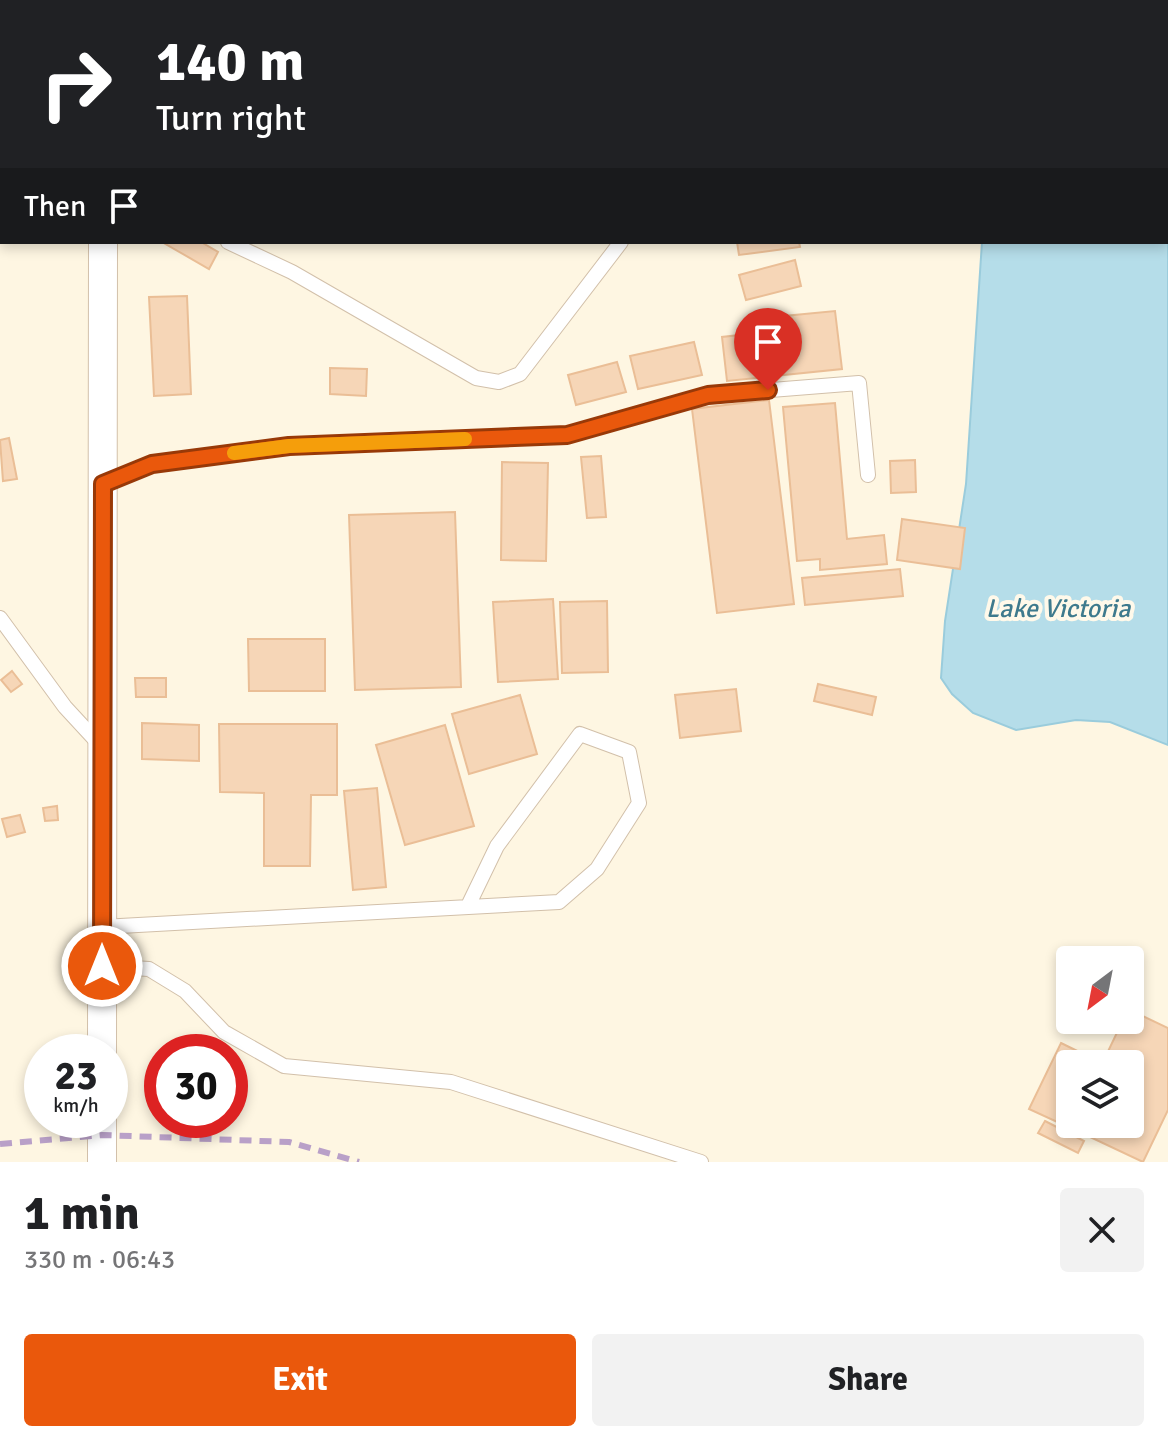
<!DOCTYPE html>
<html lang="en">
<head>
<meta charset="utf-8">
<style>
	body { margin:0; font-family:Signika,sans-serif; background:#f2f2f2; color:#202124; height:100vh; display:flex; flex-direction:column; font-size:30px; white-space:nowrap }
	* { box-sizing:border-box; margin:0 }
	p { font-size:26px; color:#757577 }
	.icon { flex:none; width:44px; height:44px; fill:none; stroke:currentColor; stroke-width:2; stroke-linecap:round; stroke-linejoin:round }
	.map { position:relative; height:1162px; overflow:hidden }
	.details { display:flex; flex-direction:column; background:#fff; flex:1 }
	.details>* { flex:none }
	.guide { position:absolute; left:0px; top:0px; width:1168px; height:244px; box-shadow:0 4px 12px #0003; background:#202124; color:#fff; overflow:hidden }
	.needle { width:52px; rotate:212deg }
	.buttons { position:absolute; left:1056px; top:946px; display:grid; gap:16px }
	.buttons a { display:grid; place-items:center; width:88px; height:88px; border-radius:8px; background:#fff; box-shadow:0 4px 12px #0003; font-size:40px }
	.speed { position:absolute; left:24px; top:1034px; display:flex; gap:16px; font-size:40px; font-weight:700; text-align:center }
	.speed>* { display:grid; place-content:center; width:104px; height:104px; border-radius:50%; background:#fff; box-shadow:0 4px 12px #0003; line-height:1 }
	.speed small { font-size:20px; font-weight:400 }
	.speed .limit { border:12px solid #d22; background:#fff; color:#111 }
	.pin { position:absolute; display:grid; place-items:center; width:68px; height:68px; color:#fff; margin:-82px -34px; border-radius:50% 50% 50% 0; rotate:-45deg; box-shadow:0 0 8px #0007 }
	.pin .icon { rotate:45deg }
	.me { position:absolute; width:88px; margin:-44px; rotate:0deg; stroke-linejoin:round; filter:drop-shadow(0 0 6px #0008) }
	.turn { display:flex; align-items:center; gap:28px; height:168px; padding:0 24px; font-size:36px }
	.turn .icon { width:104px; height:104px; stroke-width:2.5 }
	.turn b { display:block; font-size:56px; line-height:68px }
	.then { display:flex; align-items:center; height:76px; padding:0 24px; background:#0003; gap:16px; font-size:30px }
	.round { display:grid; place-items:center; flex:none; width:84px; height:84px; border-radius:8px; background:#f2f2f2 }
	.headline { display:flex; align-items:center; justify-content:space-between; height:136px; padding:0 24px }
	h1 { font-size:48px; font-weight:800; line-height:60px }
	.button { display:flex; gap:16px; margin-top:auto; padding:16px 24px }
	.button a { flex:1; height:92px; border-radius:8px; background:#ea580c; color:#fff; font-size:32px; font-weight:800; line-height:92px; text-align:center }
	.button a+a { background:#f2f2f2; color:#202124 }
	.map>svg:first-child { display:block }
</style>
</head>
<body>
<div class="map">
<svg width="1168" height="1162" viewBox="0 0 1168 1162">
	<rect width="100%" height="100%" fill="#fef6e2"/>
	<!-- water -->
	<polygon fill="#b5dde9" stroke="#9accdc" stroke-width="2" points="1069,0 1168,0 1168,745 1110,722 1076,720 1016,730 973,713 952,694 941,678 945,621 966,484 982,242 1166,242 1166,2 1067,2"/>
	<!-- building -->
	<g fill="#f6d6b7" stroke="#eabe96" stroke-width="2">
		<polygon points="162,242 201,242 218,252 209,269"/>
		<polygon points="737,242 799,242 800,247 739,255"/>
		<polygon points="795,260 801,286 746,300 739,275"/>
		<polygon points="187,296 191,394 154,396 149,297"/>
		<polygon points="835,311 842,369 727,381 722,337 776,331 774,317"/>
		<polygon points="694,342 702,375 638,389 630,356"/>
		<polygon points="617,362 626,392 576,405 568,375"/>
		<polygon points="330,368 367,369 366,396 330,394"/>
		<polygon points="769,400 794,604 717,613 692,409"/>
		<polygon points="835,403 847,539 884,535 887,564 820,570 820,559 797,561 783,407"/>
		<polygon points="9,438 17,479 3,481 0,440"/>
		<polygon points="601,456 606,517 587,518 581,457"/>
		<polygon points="915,460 916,492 891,493 890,461"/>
		<polygon points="502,462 548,463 546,561 501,560"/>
		<polygon points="455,512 461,687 355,690 349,515"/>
		<polygon points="902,519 965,528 960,569 897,560"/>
		<polygon points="900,569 903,596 805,605 802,578"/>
		<polygon points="553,599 558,679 498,682 493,602"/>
		<polygon points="607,601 608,672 562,673 560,602"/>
		<polygon points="248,639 325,639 325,691 249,691"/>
		<polygon points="12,671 22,684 11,692 1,680"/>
		<polygon points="135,678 166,678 166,697 136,697"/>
		<polygon points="818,684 876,697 872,715 814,701"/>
		<polygon points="736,689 741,731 680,738 675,695"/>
		<polygon points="520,695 537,754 469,774 452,714"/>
		<polygon points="142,723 199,725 199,761 142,759"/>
		<polygon points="219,724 337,724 337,795 311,795 310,866 264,866 264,793 220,792"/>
		<polygon points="445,725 474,826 405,845 376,745"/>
		<polygon points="377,788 386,887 353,890 344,791"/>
		<polygon points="57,806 58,820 45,821 43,808"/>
		<polygon points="20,815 25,832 7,837 2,819"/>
		<polygon points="1130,1010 1168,1028 1168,1110 1143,1162 1071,1128 1073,1124 1130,1124 1130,1064 1102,1064 1123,1020 1130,1020"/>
		<polygon points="1061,1043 1100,1062 1070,1064 1068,1127 1029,1109"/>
		<polygon points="1045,1121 1084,1141 1078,1153 1038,1133"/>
	</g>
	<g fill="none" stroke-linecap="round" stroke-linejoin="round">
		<!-- service casing -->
		<g stroke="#d2c0aa" stroke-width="16">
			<g id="service">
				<polyline points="762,2 763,0"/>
				<polyline points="228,242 292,272 476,378 499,382 520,374 621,242"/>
				<polyline points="103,484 152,464 289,446 567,435 708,395 859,383 868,475"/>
				<polyline points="0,618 65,707 101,746"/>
				<polyline points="102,927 559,902 597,869 639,803 629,752 580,734 497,846 468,906"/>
				<polyline points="102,966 149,969 185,991 224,1032 284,1066 451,1082 701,1162"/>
			</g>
		</g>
		<!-- minor casing -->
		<g stroke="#d2c0aa" stroke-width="30">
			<g id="minor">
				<polyline points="178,2 179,0"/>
				<polyline points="102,1052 103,242"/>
				<polyline points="102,1162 102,1120"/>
			</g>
		</g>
		<!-- service -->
		<use href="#service" stroke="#fff" stroke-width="14"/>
		<!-- minor -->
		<use href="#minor" stroke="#fff" stroke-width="28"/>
		<!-- rail -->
		<polyline stroke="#b9a0c8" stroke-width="6" stroke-dasharray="12 8" stroke-linecap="butt" points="0,1144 102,1135 289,1142 359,1162"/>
	</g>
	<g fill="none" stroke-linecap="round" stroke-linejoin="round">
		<!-- route casing -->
		<g stroke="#983908" stroke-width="20">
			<polyline id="route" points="102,966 103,484 152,464 289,446 567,435 708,395 768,390"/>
		</g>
		<!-- route -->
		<use href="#route" stroke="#ea580c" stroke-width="14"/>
		<!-- slow -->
		<polyline stroke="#f59e0b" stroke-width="14" points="234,453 289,446 465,439"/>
	</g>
	<g text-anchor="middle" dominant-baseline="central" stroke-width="8" stroke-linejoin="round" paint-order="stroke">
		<!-- water labels -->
		<g font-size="26" font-style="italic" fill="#3e7a8d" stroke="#fff9ea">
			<text x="1058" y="609">Lake Victoria</text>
		</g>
	</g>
</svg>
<div class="buttons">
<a><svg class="needle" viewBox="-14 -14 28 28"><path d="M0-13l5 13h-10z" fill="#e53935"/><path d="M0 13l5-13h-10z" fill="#757577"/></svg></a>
<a><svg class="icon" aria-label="layers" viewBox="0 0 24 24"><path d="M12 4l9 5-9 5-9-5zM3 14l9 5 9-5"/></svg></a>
</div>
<div class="speed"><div>23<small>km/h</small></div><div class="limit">30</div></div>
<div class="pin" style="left:768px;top:390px;background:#d93025"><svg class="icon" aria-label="arrive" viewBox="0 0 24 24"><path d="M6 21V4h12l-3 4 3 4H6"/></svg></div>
<svg class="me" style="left:102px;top:966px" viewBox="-20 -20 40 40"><circle r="17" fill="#ea580c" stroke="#fff" stroke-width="3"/><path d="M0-11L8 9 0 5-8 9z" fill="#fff"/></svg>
<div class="guide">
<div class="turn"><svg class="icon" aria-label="right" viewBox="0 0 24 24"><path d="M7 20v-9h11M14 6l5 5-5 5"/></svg><div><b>140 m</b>Turn right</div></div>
<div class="then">Then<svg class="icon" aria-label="arrive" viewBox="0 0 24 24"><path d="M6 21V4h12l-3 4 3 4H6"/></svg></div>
</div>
</div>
<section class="details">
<div class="headline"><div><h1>1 min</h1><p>330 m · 06:43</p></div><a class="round"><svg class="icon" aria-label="close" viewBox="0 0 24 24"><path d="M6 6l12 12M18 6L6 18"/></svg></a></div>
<div class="button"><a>Exit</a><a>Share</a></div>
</section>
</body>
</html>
